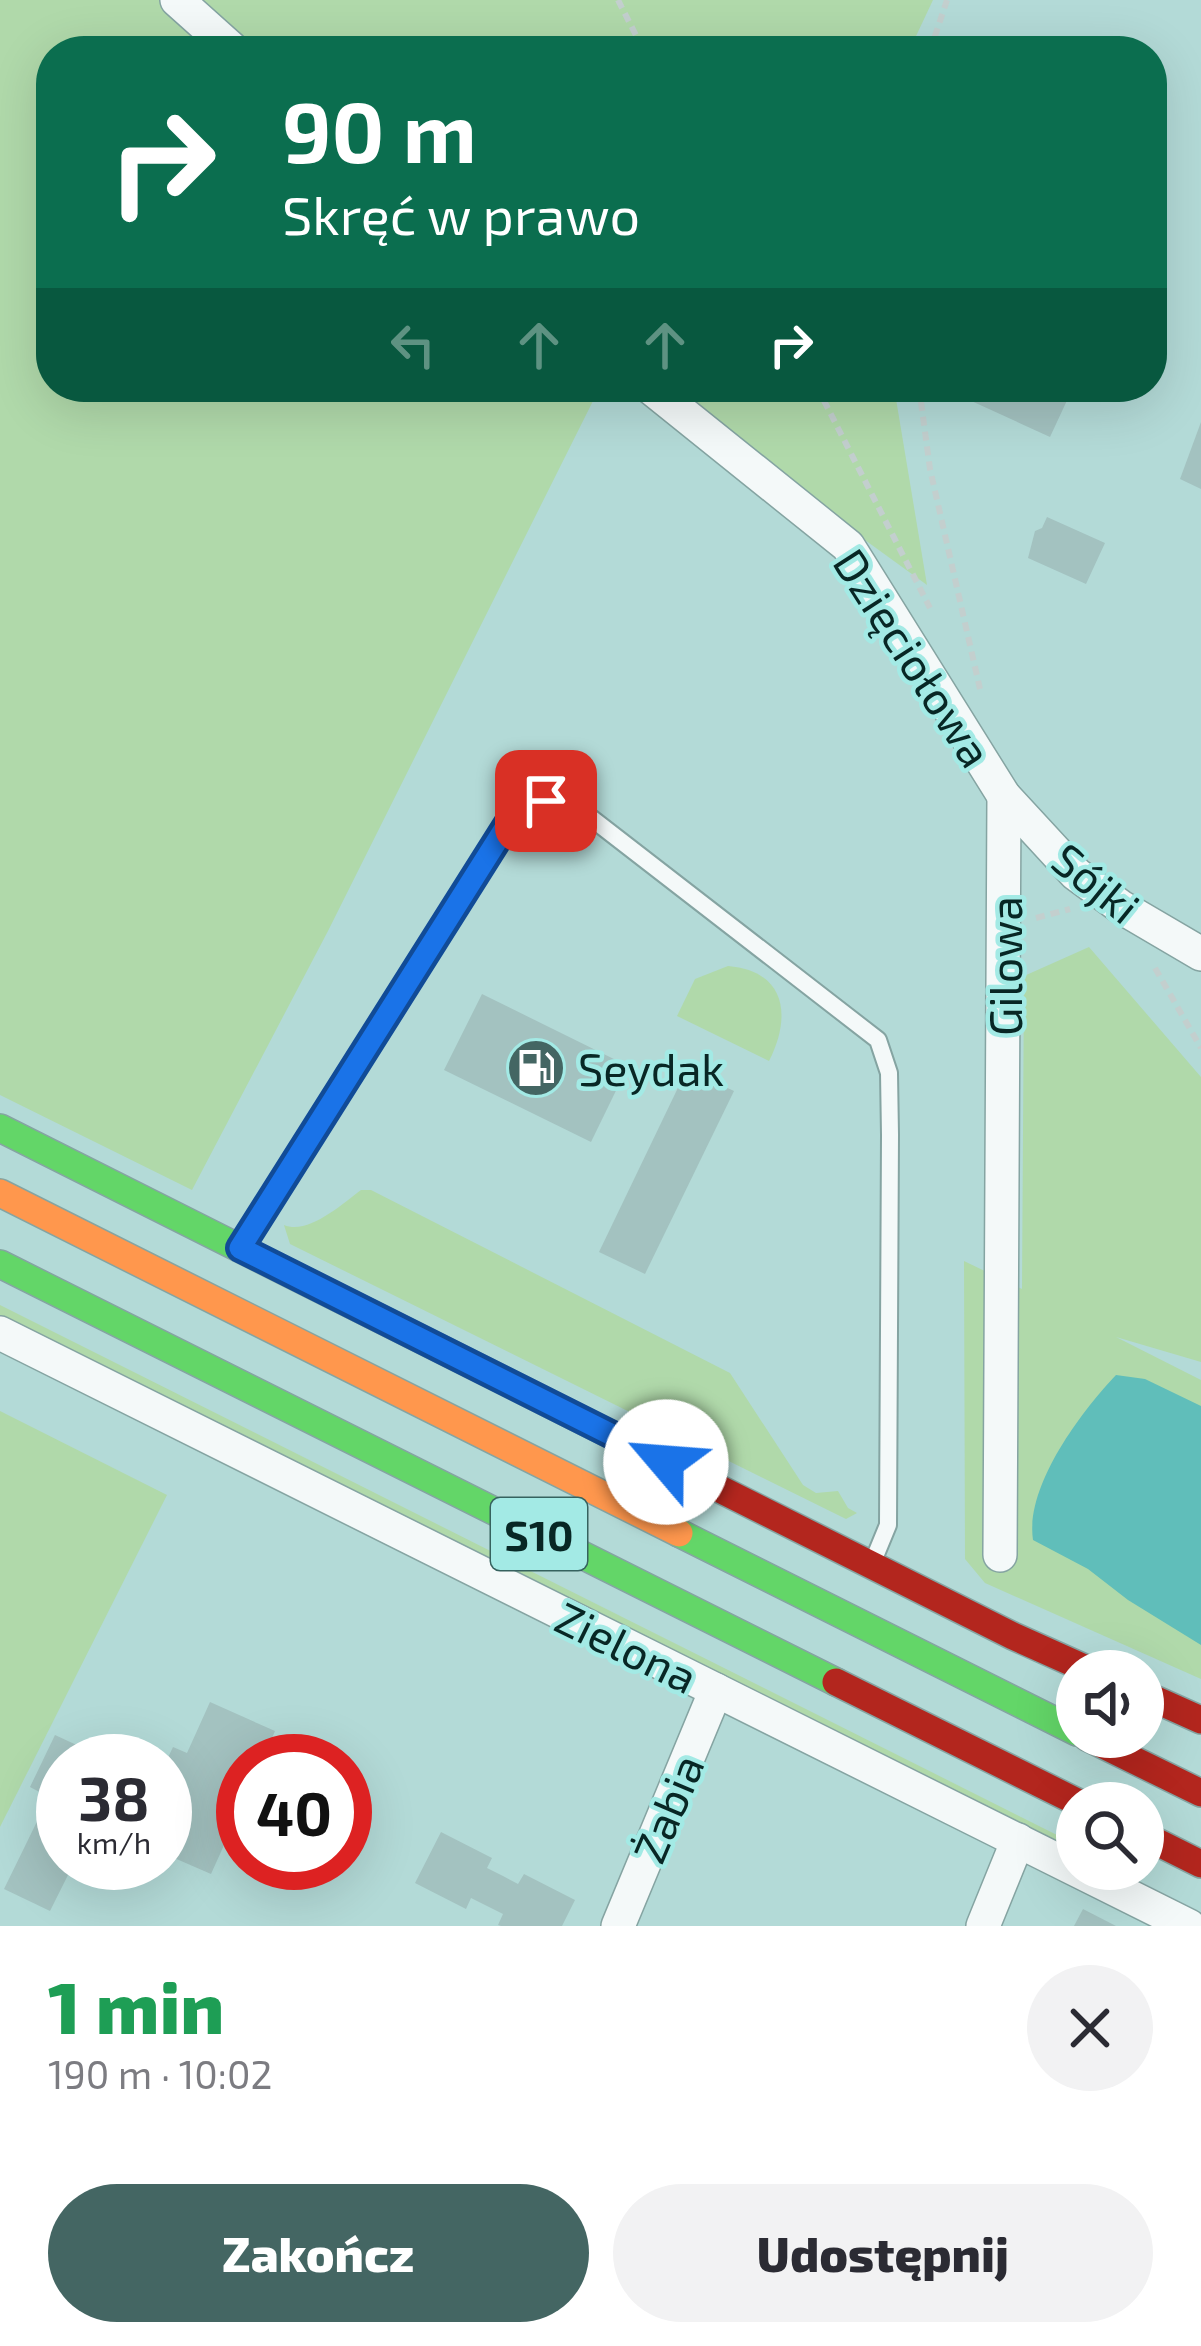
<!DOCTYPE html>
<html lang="pl">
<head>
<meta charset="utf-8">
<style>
	body { margin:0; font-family:"Exo 2",sans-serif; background:#f2f2f3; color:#2b2b33; height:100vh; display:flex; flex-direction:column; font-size:45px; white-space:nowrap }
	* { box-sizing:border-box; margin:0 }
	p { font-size:39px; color:#7c7c81 }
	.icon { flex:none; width:66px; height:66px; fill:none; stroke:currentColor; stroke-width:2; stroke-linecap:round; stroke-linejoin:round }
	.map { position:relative; height:1926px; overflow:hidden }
	.side { display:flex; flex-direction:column; background:#fff; flex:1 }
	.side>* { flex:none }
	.hud { position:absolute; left:36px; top:36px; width:1131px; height:366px; border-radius:48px; box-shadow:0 12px 48px #0002; background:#0b6e4f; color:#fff; overflow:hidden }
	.buttons { position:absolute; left:1056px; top:1650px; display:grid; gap:24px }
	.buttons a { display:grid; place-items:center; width:108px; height:108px; border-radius:50%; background:#fff; box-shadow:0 12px 48px #0002; font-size:60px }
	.speed { position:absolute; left:36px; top:1734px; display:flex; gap:24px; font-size:60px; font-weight:700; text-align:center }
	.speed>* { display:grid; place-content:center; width:156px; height:156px; border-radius:50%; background:#fff; box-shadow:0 12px 48px #0002; line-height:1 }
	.speed small { font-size:30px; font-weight:400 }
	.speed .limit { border:18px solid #d22; background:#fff; color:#111 }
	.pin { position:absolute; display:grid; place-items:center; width:102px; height:102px; color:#fff; margin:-51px; border-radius:24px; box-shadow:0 6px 18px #0006 }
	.me { position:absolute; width:132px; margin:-66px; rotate:297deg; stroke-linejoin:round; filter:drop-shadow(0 0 9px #0008) }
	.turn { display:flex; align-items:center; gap:42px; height:252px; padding:0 48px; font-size:54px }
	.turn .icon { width:156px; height:156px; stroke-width:2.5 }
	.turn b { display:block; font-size:84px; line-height:102px }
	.lanes { display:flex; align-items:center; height:114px; padding:0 48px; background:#0003; justify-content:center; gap:60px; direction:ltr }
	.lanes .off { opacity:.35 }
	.round { display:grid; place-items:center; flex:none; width:126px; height:126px; border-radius:63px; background:#f2f2f3 }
	.overview { display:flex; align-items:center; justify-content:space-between; height:204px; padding:0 48px }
	h1 { font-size:72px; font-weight:800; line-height:90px; color:#1e9e55 }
	.button { display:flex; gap:24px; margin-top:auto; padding:24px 48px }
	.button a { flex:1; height:138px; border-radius:72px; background:#446663; color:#fff; font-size:48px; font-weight:800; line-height:138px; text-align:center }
	.button a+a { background:#f2f2f3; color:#2b2b33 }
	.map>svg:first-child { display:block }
</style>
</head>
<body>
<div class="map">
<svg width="1201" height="1926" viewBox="0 0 1201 1926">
	<rect width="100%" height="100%" fill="#b3dad7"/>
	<!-- green -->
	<g fill="#b0d9aa">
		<polygon points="0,0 933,0 909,51 51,51 51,387 600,387 328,931 192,1190 0,1095"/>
		<polygon points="654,387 894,387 927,585"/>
		<polygon points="1089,947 1201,1077 1201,1362 1116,1337 1201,1380 1201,1679 985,1583 965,1559 964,1261 1022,1289 1024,976"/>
		<path d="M728,966c58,5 64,50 41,95l-92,-45 18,-37z"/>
		<path d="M361,1190h10l359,183 73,112 13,8 22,-2 10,17 9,5 -11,6 -556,-275 -6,-19c24,10 57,-20 77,-35z"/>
		<polygon points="0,1305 1077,1845 1077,1860 0,1320"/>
		<polygon points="0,1411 167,1495 0,1827"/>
	</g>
	<!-- water -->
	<path fill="#60beba" d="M1116,1375l29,4 56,27v239l-73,-45 -40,-31 -55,-29c-8,-54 48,-128 83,-165z"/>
	<!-- building -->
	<g fill="#a3c2c0">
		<polygon points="972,387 1062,387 1061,390 1070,394 1050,437 967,399"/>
		<polygon points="1201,422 1201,489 1180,479"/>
		<polygon points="1047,517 1105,543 1086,584 1028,558 1035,531 1042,528"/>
		<polygon points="482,994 628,1066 591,1142 444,1070"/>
		<polygon points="687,1069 734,1091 645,1274 599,1252"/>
		<polygon points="210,1702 275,1731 262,1761 243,1761 243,1803 211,1874 165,1854 165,1764 173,1747 187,1753"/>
		<polygon points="55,1735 94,1753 90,1761 63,1761 63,1863 74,1863 50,1911 4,1889 49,1797 30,1787"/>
		<polygon points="441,1832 492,1858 487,1868 503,1876 518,1884 524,1874 575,1900 562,1926 501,1926 498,1925 503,1914 471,1898 466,1909 415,1883"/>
		<polygon points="1083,1909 1116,1926 1074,1926"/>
	</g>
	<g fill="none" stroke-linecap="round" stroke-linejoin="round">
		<!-- lane casing -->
		<g stroke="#85a4a2" stroke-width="20">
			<polyline id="lane" points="242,1246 512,817 546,801 577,807 878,1040 889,1073 890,1135 888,1525 874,1559"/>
		</g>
		<!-- street casing -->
		<g stroke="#85a4a2" stroke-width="36">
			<g id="street">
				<polyline points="177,0 234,51"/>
				<polyline points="650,387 848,546 1004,796 1076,874 1121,907 1201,954"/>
				<polyline points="0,1333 1189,1926"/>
				<polyline points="1000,1555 1004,796"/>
				<polyline points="618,1926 716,1690"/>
				<polyline points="983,1926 1018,1840"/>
			</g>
		</g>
		<!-- fast casing -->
		<g stroke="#85a4a2" stroke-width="30">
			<g id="fast">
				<polyline points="0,1128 624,1441"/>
				<polyline points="0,1264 836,1682"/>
				<polyline points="679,1533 1077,1732"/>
			</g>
		</g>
		<!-- slow casing -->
		<g stroke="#85a4a2" stroke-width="30">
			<polyline id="slow" points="0,1193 679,1533"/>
		</g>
		<!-- jam casing -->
		<g stroke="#85a4a2" stroke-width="30">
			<g id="jam">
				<polyline points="624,1441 1013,1636 1091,1671"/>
				<polyline points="836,1682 1079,1803"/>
				<polyline points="1143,1694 1201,1720"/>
				<polyline points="1087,1737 1201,1793"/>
				<polyline points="1143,1835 1201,1864"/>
			</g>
		</g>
		<!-- path -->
		<g stroke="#c3cfce" stroke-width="6" stroke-dasharray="9 6" stroke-linecap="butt">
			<polyline points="618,0 644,51"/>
			<polyline points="930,51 947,0"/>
			<polyline points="817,387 930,608"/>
			<polyline points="919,387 930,469 980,689"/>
			<polyline points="1036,918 1070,909"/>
			<polyline points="1155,968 1201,1048"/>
		</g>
		<!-- lane -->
		<use href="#lane" stroke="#f4f9f9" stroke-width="16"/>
		<!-- street -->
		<use href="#street" stroke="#f4f9f9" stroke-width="33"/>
		<!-- fast -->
		<use href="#fast" stroke="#63d668" stroke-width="27"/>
		<!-- slow -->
		<use href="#slow" stroke="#ff974d" stroke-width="27"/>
		<!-- jam -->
		<use href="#jam" stroke="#b3261e" stroke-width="27"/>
	</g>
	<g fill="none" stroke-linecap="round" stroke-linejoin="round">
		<!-- route casing -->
		<g stroke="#114b97" stroke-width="30">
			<polyline id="route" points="546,801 512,817 240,1248 666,1462"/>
		</g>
		<!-- route -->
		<use href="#route" stroke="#1a73e8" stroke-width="21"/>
	</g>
	<!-- icons -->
	<defs>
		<g id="fuel-disc" transform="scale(3)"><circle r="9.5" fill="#446663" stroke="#a3eae5"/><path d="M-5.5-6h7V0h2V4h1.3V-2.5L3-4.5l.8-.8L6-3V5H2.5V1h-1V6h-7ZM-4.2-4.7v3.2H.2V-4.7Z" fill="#fff"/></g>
	</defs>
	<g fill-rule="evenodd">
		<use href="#fuel-disc" x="536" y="1068"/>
	</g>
	<g text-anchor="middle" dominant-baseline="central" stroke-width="9" stroke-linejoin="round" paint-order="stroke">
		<!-- shield labels -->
		<rect fill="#a3eae5" stroke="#36625f" stroke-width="3" x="491" y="1498" width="96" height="72" rx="9"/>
		<g font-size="42" font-weight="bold" fill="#082725">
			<text x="539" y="1534">S10</text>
		</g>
		<!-- street labels -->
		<g font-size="45" fill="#082725" stroke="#a3eae5">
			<text transform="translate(914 657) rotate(57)">Dzięciołowa</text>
			<text transform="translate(1097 882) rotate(39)">Sójki</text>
			<text transform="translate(1004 966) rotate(-90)">Gilowa</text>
			<text transform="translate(627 1646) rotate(26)">Zielona</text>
			<text transform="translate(667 1808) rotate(-67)">Żabia</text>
		</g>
		<!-- poi labels -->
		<g font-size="45" fill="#082725" stroke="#a3eae5" text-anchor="start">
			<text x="578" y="1068">Seydak</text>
		</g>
	</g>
</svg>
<div class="buttons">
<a><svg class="icon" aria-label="sound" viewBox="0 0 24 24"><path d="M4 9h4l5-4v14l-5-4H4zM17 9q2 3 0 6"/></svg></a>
<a><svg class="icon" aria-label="search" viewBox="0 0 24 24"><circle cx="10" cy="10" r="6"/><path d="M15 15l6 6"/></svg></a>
</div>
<div class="speed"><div>38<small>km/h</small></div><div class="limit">40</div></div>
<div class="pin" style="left:546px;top:801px;background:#d93025"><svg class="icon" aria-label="arrive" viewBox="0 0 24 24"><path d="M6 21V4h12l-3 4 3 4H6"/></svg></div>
<svg class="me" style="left:666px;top:1462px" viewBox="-20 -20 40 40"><circle r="19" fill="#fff"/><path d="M0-13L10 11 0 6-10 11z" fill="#1a73e8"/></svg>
<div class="hud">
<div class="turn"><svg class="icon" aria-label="right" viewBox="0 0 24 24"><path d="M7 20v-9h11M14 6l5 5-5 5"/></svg><div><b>90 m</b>Skręć w prawo</div></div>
<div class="lanes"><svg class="icon off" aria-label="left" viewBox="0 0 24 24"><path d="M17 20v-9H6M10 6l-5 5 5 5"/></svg><svg class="icon off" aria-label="ahead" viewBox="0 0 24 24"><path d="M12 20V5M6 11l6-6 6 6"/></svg><svg class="icon off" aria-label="ahead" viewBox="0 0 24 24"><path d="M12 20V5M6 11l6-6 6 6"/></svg><svg class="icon" aria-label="right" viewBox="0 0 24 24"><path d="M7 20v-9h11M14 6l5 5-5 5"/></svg></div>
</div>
</div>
<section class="side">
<div class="overview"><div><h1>1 min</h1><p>190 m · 10:02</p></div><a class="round"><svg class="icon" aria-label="close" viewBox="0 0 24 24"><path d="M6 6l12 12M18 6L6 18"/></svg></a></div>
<div class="button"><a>Zakończ</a><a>Udostępnij</a></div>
</section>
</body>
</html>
